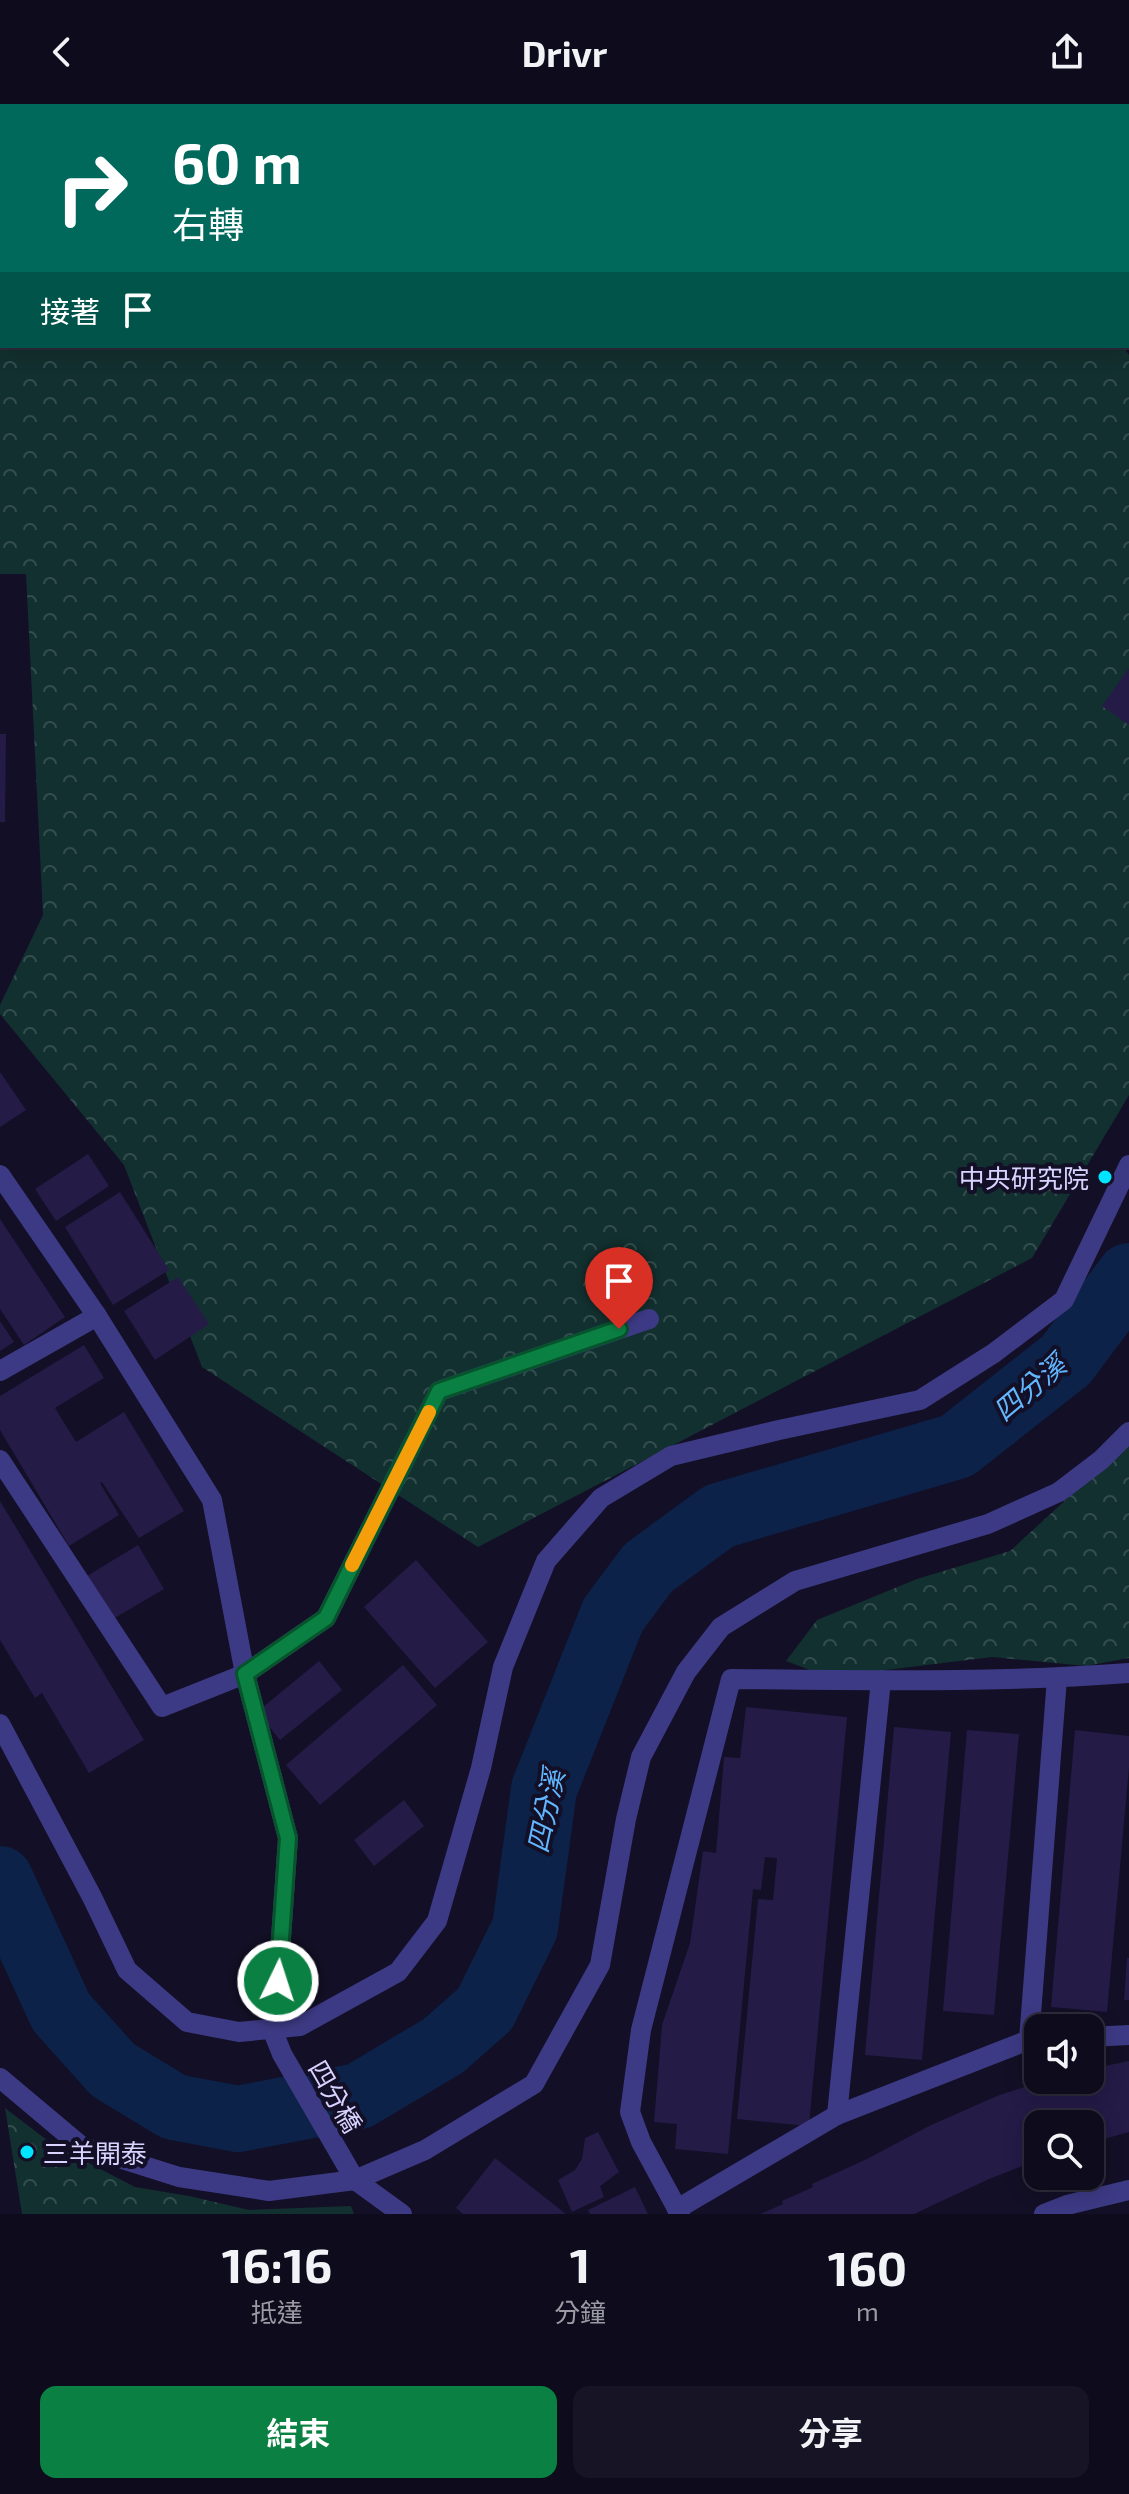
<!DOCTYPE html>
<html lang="zh-TW">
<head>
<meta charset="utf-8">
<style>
	body { margin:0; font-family:"Exo 2","Noto Sans TC",sans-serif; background:#171425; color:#f1f3f6; height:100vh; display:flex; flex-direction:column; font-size:30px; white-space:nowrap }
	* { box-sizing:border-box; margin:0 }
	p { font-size:26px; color:#9b9ba3 }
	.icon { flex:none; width:44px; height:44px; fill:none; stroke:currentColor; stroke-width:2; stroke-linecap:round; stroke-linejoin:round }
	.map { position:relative; height:2110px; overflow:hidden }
	.panel { display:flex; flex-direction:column; background:#0e0b1c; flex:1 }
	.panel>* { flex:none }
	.banner { position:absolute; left:0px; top:0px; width:1130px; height:244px; box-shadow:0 4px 20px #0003,0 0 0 2px #2e2b3b; background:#00695c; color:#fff; overflow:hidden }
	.tools { position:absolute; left:1024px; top:1910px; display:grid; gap:16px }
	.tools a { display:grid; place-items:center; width:80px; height:80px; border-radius:16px; background:#0e0b1c; box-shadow:0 4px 20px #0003,0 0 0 2px #2e2b3b; font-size:40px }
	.pin { position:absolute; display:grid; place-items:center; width:68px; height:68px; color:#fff; margin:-82px -34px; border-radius:50% 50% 50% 0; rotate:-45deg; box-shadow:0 0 8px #0007 }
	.pin .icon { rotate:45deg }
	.me { position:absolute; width:88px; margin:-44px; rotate:4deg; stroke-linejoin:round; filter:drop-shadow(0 0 6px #0008) }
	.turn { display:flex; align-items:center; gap:28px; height:168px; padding:0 40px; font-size:36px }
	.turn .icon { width:104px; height:104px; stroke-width:2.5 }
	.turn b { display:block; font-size:56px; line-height:68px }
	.then { display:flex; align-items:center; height:76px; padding:0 40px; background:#0003; gap:16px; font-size:30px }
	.eta { display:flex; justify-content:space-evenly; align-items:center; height:136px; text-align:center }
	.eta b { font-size:48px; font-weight:700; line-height:56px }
	.action { display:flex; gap:16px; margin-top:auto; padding:16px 40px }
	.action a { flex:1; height:92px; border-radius:16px; background:#0b8043; color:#fff; font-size:32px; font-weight:700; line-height:92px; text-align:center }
	.action a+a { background:#171425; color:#f1f3f6 }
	header { display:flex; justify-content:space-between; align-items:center; height:104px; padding:0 40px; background:#0e0b1c; font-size:36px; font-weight:700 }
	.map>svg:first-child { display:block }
</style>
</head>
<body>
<header><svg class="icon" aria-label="back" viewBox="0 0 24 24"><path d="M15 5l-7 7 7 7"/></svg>Drivr<svg class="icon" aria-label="share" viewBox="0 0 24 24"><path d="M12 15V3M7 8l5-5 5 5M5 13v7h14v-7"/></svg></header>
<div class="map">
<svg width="1129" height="2110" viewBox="0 0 1129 2110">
	<defs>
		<pattern id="forest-crowns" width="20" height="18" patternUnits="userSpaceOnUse" patternTransform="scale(2)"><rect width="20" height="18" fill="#12302f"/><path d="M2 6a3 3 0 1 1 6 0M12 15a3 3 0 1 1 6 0" fill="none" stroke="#344d4e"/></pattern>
	</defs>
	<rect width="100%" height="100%" fill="#130f26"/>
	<!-- forest -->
	<g fill="url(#forest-crowns)">
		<polygon points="0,0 960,0 961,2 2,2 2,242 1123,242 1129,251 1129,991 1032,1154 478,1443 202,1263 124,1061 0,910 0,901 43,811 26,470 0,470"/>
		<polygon points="1129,1338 1129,1554 1086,1562 992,1553 829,1573 786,1557 817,1516 917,1475 1010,1447"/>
		<polygon points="5,2004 52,2040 135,2083 189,2092 249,2106 351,2102 354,2110 22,2110"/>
	</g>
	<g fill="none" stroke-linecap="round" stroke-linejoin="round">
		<!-- river -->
		<polyline stroke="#0c2248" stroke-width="66" points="0,1775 61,1908 113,1966 174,2003 238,2015 359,1992 443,1942 485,1905 525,1824 544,1685 613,1511 648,1464 719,1412 957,1342 1066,1256 1129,1172"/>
	</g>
	<!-- building -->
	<g fill="#241b47">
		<polygon points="1129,564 1129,621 1102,602"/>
		<polygon points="0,630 6,630 5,718 0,718"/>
		<polygon points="0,968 26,1006 0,1023"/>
		<polygon points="88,1050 109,1082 56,1117 35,1085"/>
		<polygon points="120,1088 169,1166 113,1201 65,1123"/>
		<polygon points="0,1115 65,1213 24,1241 0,1205"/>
		<polygon points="178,1173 209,1220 155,1256 124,1207"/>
		<polygon points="0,1217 14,1238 0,1247"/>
		<polygon points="84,1241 104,1274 55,1304 76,1338 124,1308 184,1407 139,1434 102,1378 100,1379 119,1411 69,1442 0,1326 0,1292"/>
		<polygon points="0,1397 144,1636 89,1669 42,1589 35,1594 0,1536"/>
		<polygon points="138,1441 164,1485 113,1515 87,1472"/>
		<polygon points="416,1456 488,1538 435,1584 364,1503"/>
		<polygon points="319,1557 342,1586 280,1636 257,1608"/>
		<polygon points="403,1561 437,1601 320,1701 286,1661"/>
		<polygon points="746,1603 847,1613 809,2022 737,2015 758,1795 773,1796 777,1754 765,1753 761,1786 753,1785 728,2050 675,2045 677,2020 654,2018 662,1921 690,1839 703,1747 716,1749 724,1653 740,1654"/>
		<polygon points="894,1623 951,1628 922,1956 865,1951"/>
		<polygon points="967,1626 1019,1630 994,1911 943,1907"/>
		<polygon points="1075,1626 1129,1632 1129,1663 1107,1908 1051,1903"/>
		<polygon points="404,1696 424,1722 374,1762 354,1736"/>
		<polygon points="1127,1854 1129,1854 1129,1896 1124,1896"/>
		<polygon points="1129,1957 1129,2028 1090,2039 1090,2020 1038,2020 1038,2056 989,2075 914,2110 760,2110 783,2100 782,2097 813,2083 812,2080 869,2054 929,2022 997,1992 1045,1976 1090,1976 1090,1965"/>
		<polygon points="598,2028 619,2068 600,2082 604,2093 572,2108 558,2076 575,2066 582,2055 585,2034"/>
		<polygon points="495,2054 566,2110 463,2110 456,2104"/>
		<polygon points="635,2083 648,2110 590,2110 588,2106"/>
	</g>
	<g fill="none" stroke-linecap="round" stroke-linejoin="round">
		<!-- minor -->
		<g stroke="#3d3a85" stroke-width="20">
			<polyline points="977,0 982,2"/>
			<polyline points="1128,52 1129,52"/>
			<polyline points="0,1071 97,1212 212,1396 245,1570 288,1734 278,1877 272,1925 282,1950 355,2076 402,2110"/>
			<polyline points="0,1267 97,1212"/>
			<polyline points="0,1356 162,1603 245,1570 326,1514 439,1287 649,1215"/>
			<polyline points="0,1620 92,1793 127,1866 187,1918 239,1928 300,1922 398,1868 437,1817 481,1664 503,1563 546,1457 601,1394 671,1352 779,1326 920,1296 994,1249 1064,1196 1129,1061"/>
			<polyline points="1090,1933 1129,1931"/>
			<polyline points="1029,1936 1057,1574"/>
			<polyline points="0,1974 81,2042 179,2073 269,2087 355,2076 425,2046 534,1980 600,1861 626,1715 641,1653 686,1568 721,1523 795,1477 988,1420 1059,1388 1101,1356 1129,1328"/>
			<polyline points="837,2011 881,1576"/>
			<polyline points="677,2105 837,2011 1029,1936 1038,1936"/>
			<path d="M680,2110l-39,-72 -11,-30 11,-82 90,-351c133,1 266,4 398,-6"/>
			<polyline points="1044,2110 1067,2101 1129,2086"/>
		</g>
	</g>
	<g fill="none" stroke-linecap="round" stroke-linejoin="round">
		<!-- route casing -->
		<g stroke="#07532c" stroke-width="20">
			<polyline id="route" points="278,1877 288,1734 245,1570 326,1514 439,1287 619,1225"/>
		</g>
		<!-- route -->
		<use href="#route" stroke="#0b8043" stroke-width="14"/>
		<!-- slow -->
		<polyline stroke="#f59e0b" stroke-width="14" points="352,1461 429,1308"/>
	</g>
	<!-- markers -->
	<g fill="#00e5ff" stroke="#130f26" stroke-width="3">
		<circle cx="1105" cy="1073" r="8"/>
		<circle cx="27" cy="2048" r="8"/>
	</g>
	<g text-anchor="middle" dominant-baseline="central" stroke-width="8" stroke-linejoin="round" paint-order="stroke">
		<!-- poi labels -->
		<g font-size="26" fill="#d9d4ff" stroke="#130f26" text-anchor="end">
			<text x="1089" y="1073">中央研究院</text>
			<text x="43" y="2048" text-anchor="start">三羊開泰</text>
		</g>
		<!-- street labels -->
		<g font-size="26" fill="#d9d4ff" stroke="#130f26">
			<text transform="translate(336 1992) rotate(60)">四分橋</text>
		</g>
		<!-- water labels -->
		<g font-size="28" font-style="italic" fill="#62b6ff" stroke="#130f26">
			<text transform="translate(1029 1283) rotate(-40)">四分溪</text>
			<text transform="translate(545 1707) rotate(-78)">四分溪</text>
		</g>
	</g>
</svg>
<div class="tools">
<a><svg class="icon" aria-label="sound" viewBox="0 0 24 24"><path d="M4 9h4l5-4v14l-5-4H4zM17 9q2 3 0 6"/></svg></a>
<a><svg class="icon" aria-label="search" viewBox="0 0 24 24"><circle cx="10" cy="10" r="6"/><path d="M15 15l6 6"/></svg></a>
</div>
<div class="pin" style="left:619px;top:1225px;background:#d93025"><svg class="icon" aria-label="arrive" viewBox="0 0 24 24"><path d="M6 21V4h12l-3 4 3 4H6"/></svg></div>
<svg class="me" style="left:278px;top:1877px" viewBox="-20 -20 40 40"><circle r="17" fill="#0b8043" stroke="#fff" stroke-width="3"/><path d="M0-11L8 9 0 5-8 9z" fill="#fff"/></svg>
<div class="banner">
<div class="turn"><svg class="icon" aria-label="right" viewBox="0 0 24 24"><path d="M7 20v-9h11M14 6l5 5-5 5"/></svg><div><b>60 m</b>右轉</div></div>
<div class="then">接著<svg class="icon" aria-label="arrive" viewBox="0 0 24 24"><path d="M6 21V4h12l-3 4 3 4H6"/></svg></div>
</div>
</div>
<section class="panel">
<div class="eta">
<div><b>16:16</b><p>抵達</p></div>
<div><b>1</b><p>分鐘</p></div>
<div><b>160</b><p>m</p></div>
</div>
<div class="action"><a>結束</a><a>分享</a></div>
</section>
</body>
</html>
